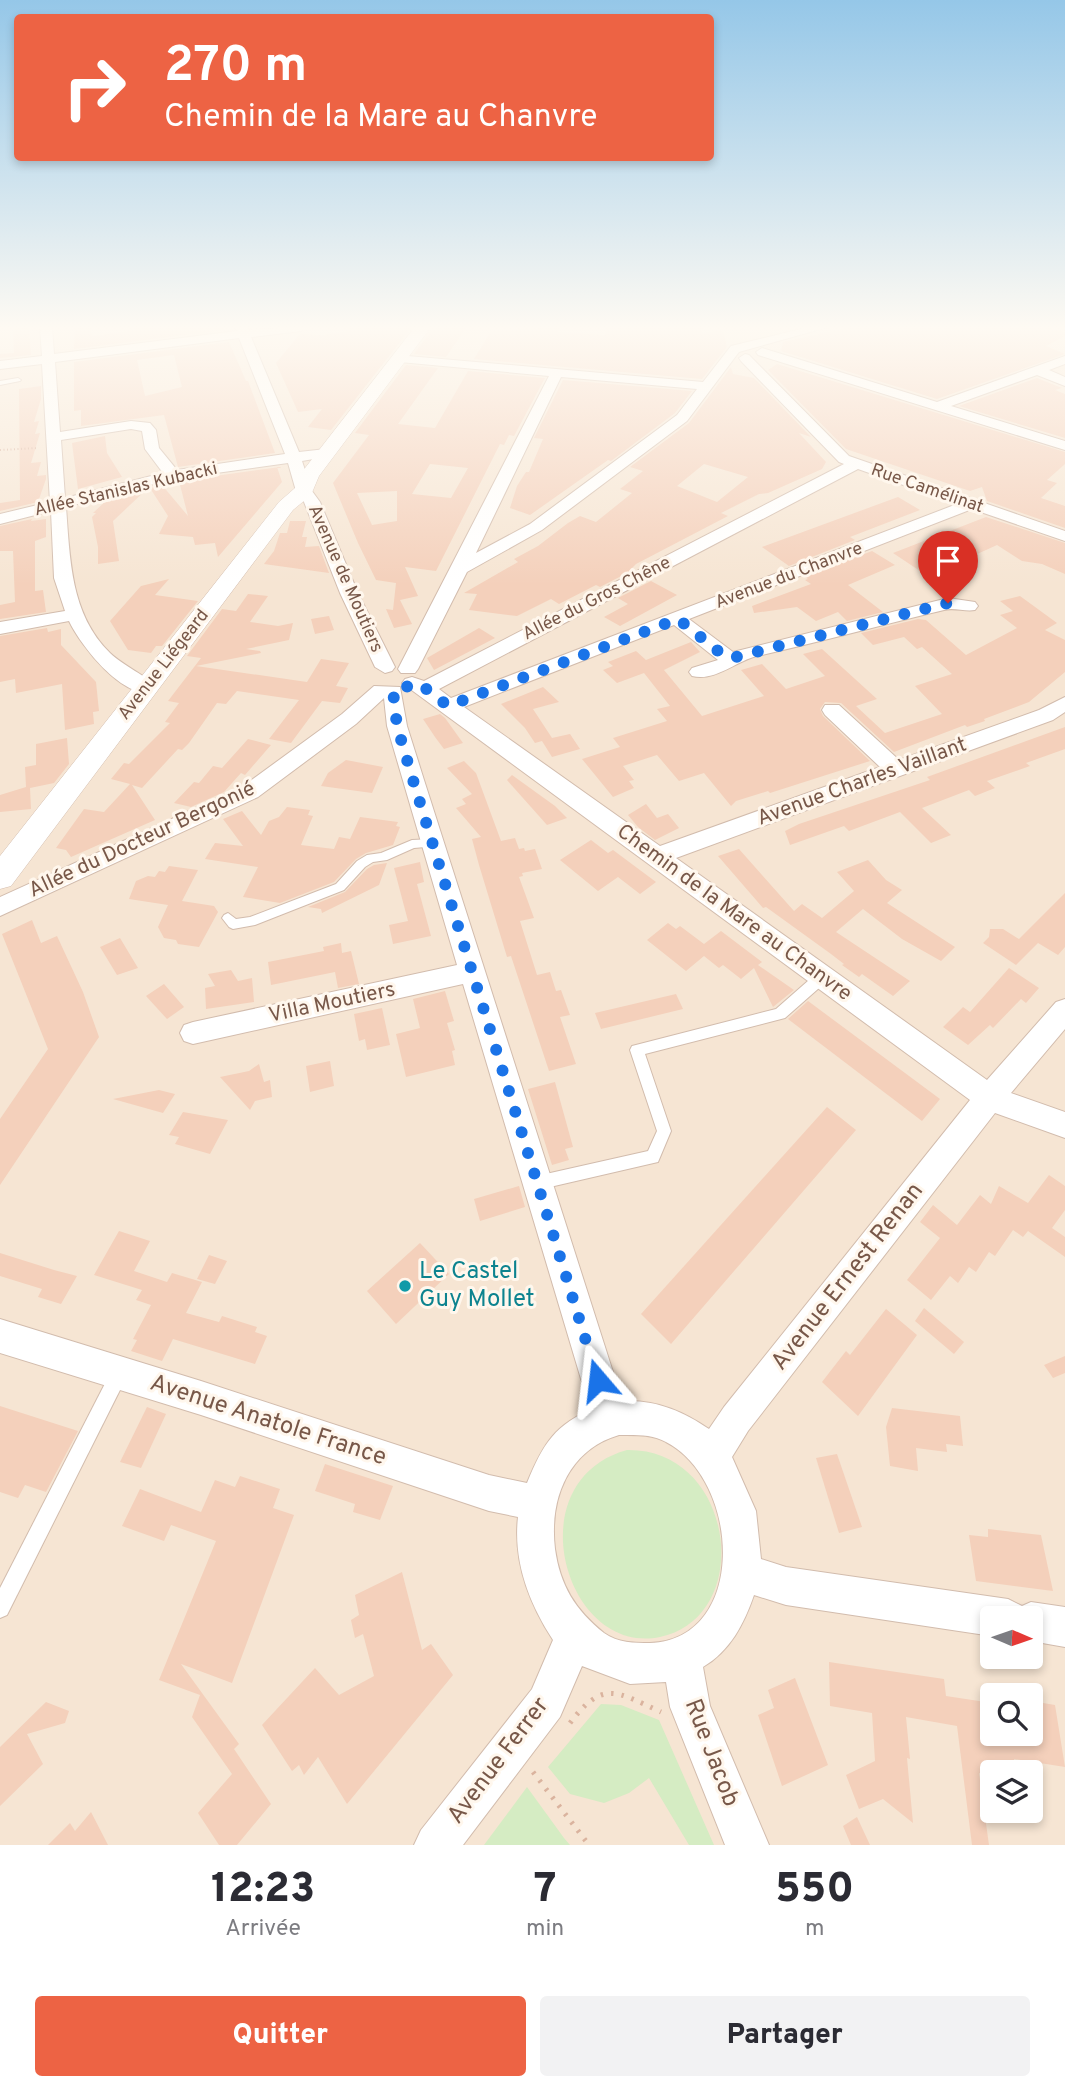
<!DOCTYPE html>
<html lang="fr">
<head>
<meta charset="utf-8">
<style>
	body { margin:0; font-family:Overpass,sans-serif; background:#f2f2f3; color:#2b2b33; height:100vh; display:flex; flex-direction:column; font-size:26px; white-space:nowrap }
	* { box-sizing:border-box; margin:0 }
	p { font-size:23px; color:#7c7c81 }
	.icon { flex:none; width:38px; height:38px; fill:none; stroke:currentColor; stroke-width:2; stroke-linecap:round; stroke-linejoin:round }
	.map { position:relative; height:1845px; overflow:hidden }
	.details { display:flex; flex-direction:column; background:#fff; flex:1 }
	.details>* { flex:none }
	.hud { position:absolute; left:14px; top:14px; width:700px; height:147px; border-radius:7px; box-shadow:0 4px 10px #0003; background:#ed6344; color:#fff; overflow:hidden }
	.needle { width:46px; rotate:92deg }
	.controls { position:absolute; left:980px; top:1606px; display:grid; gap:14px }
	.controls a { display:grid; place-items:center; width:63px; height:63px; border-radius:7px; background:#fff; box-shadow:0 4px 10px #0003; font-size:35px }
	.pin { position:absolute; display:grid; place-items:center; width:60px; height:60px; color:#fff; margin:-72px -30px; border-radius:50% 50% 50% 0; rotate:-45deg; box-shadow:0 0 7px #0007 }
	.pin .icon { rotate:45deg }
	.me { position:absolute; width:77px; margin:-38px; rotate:343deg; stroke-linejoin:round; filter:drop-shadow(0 0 5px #0008) }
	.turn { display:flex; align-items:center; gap:24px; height:147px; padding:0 35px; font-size:32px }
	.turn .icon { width:91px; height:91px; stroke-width:2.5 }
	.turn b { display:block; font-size:49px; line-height:60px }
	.eta { display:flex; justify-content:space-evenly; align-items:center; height:119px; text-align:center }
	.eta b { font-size:42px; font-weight:800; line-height:49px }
	.cta { display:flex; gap:14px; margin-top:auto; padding:14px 35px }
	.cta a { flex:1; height:80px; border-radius:7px; background:#ed6344; color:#fff; font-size:28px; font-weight:800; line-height:80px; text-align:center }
	.cta a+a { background:#f2f2f3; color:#2b2b33 }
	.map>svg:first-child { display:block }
</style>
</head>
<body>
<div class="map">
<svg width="1065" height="1845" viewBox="0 0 1065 1845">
	<rect width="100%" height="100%" fill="#fdf3e5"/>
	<!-- residential -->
	<path fill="#f6e5d3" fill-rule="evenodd" d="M0,327h1065v1518h-1065zM992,1619h39v38h-39zM992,1696h39v38h-39zM992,1773h39v38h-39z"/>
	<!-- green -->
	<g fill="#d5ecc3">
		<path d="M627,1450c108,-2 129,167 33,187 -95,20 -145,-156 -33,-187z"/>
		<polygon points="601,1704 621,1705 659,1720 714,1845 689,1845 649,1778 629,1793 604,1803 570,1794 548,1767"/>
		<polygon points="527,1787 564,1838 570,1845 484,1845"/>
	</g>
	<!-- building -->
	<g fill="#f4d0bb" fill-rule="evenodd">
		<polygon points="29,327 31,355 0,358 0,354 14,353 13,329"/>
		<polygon points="75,327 90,327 92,336 130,331 130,327 223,327 224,330 74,349"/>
		<polygon points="347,327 412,327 331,430 308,427 322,409 298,412 276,363 300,334 321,335 351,331"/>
		<polygon points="434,327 466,328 446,357 414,354"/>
		<polygon points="558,327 558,332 605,335 608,327 701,328 702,333 723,330 727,347 702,379 474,359 491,331"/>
		<polygon points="850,327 1046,327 1065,332 1065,336 1046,346 1065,354 937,399 781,351 783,342"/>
		<path d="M229,342l17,39h2l27,72 -97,14 -14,-52 -83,11v-16l-7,1v-49zM174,355l8,32 -37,9 -8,-36z"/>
		<polygon points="777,364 1065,452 1065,464 1047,480 1057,483 1041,498 1065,506 1065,528 987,501 982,487 970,491 846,449 768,370"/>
		<path d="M406,365l32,3 -40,56 37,4 33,-57 77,7 -31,58 -5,-1 -5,10 -4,-1 -64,127 -31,-4 13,29 -18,4 12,24 -18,4 -8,-19 7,1 3,-27 -20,-3 -18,-37 -25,-60 36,-48 -14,-2zM430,464l38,4 -17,30 -39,-4zM397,491v30l-25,4 -15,-32z"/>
		<path d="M731,367l2,7 21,4 57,59 -12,-4 27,29 -4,7 -54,24 -9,1 -38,19 7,3 -92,48 -5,5 2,1 -33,17 -4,-2 -37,19 -8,-5 -34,17 -48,-6 8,-16 -13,-1 54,-31 -4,-3 24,-13 30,-23 12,-7 16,6 36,-29 -12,-4 23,-18 -13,-4 59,-44zM704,464l44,13 -31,25 -40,-16z"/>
		<polygon points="1037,378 1062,388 1055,390 1065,394 1065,438 959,406"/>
		<polygon points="563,380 692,391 675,413 611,461 608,460 530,515 510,508 517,486 526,472 529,472 543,439 534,438"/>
		<polygon points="41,386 41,399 34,422 39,421 35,434 40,433 31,463 41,462 37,476 46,475 46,479 38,502 0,511 0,503 20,500 19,389"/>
		<polygon points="105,436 107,453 122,477 78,489 72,443"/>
		<polygon points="277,467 282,482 218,557 215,543 195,545 193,537 159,534 168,516 150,488 162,485 188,516 179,481 280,467 281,468"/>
		<polygon points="148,488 113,521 119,561 98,564 98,547 92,517 96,513 93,513 109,498"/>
		<polygon points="898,497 920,510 850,537 855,540 789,566 762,547"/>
		<polygon points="986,517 1065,543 1065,574 1042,564 1022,561 997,545 975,555 963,553 920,571 893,553"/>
		<polygon points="32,519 31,521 46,519 46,537 35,541 35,591 43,590 46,612 0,619 0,605 15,602 13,551 0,551 0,526"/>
		<polygon points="290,521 306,521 302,537 307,537 305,547 319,546 329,573 264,564 274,551 280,533 287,533"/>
		<polygon points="872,551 895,565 848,585 883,612 847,621 838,612 816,621 797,607 754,613 752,606 811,584 805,580 808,579 805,577"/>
		<polygon points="169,579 155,595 198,601 162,646 156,646 151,653 128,650 110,621 141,586"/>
		<polygon points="651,581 677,595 620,626 604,617 628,604 618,598"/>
		<polygon points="248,594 268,596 250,622 278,626 293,623 289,640 246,649 260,651 261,653 196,666 307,682 321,659 349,663 336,686 348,688 340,703 322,701 291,743 269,739 299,700 237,691 226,704 217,703 189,743 182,750 178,749 142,788 132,785 155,820 71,857 66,850 56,848 84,809 104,812 130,784 111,779 124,763 129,764 170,723 165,722 179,703 168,701 201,658 187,656 222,609 236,611"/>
		<polygon points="1020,596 1057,623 1045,630 1065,640 1065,672 1029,702 984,719 985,721 967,727 965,725 894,752 841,703 825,702 820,709 823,716 870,761 770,793 768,791 736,801 731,806 704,773 679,781 657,755 623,766 634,780 629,781 634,788 613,797 582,759 620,747 613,738 667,721 657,709 670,706 644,673 617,683 603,670 613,666 608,662 636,651 646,660 691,642 700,652 664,670 702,716 764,696 741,670 762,664 786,689 825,676 803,654 822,649 877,699 856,706 885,733 942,714 915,686 952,674 922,647 917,649 904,637 873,645 861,633 918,619 926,620 966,655 1017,628 1000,615 1013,611 1000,601"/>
		<polygon points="329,616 334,630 315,634 311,619"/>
		<polygon points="47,628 48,632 61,629 61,645 96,682 99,711 93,712 94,724 65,730 62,684 16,693 15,679 0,682 0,636"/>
		<polygon points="479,628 495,638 434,670 427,658"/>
		<polygon points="543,687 559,702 533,709 552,738 570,734 580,749 552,757 542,741 535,743 525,728 501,704"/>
		<polygon points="440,714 445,718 463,743 444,749 435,737 423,719"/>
		<polygon points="1065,727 1065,749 1026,763 1030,766 987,781 995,788 975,796 969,790 922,808 951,835 931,843 900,812 849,831 844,826 790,845 785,831 799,824 930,780 927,777"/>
		<polygon points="67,738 69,764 54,783 30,788 31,809 0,812 0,795 26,787 25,767 36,765 36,744"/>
		<polygon points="248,739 271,745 245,775 241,773 224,792 191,807 174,803 194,782 199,783 213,766 222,768"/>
		<polygon points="346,760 383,767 372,793 321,786 328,773"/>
		<polygon points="464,761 476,773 501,841 515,838 519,849 524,848 525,851 535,849 542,869 522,873 523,876 519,877 534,918 520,921 537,975 550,972 556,991 561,990 570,1015 560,1017 576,1064 549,1071 511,956 507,957 479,865 472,839 481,837 456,808 466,804 462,799 472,794 447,768"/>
		<polygon points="512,775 555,806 567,818 547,825 507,780"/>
		<polygon points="646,804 657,818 668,814 679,828 655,840 638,827 628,815"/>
		<polygon points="287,807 310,810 308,815 313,816 301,845 334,849 339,837 350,839 360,817 398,822 396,826 400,827 393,845 366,853 356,859 334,882 280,903 243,897 258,867 205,859 215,843 243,846 223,819 242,811 261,835 269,821 279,817"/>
		<polygon points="591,840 608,853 613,850 656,882 640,894 618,877 598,891 560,860"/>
		<polygon points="739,849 794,911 802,904 822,918 854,891 837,872 868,860 886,880 902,890 887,903 955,947 941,961 902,939 863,909 836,932 910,981 893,996 862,974 859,977 842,965 844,964 831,954 766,907 763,908 718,856"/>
		<polygon points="420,862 424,882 417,884 431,936 393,944 389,925 408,921 394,868"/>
		<polygon points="387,863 379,885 322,913 321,909 308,907 345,892 367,869 374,865"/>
		<polygon points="169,866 198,870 182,901 214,906 218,912 199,947 178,944 176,940 164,938 158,927 168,905 129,899 136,881 148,876 155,877 159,871 165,872"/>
		<polygon points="1065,893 1065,947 1058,955 1038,943 1016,965 983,943 989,937 990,929 1003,929 1019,939"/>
		<polygon points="32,920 41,943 57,936 83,992 99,1037 0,1185 0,1119 48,1049 2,934"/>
		<polygon points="668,923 676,929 680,926 704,944 721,931 762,962 758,965 794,990 773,1007 754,968 741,979 723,965 719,968 704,956 686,971 647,940"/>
		<polygon points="120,938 138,968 117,975 100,947"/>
		<polygon points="341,943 342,953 351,951 359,984 338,988 335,972 271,985 268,962 324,951 323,947"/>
		<polygon points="1009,968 1039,988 1026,1003 1021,999 993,1028 990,1025 968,1045 943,1027 963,1007 970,1012"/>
		<polygon points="231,970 238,981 252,978 254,1002 206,1009 205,988 215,986 208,974"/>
		<polygon points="164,984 184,1007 167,1019 146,996"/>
		<polygon points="445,991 454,1021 447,1023 455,1050 452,1051 455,1065 406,1077 396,1034 420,1028 413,999"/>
		<polygon points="676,994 683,1009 601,1029 595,1013"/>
		<polygon points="808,1001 940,1099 922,1121 788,1019"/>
		<polygon points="382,1008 390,1045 367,1050 365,1039 359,1041 354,1014"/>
		<polygon points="330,1061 334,1086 310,1092 306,1066"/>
		<polygon points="259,1064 264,1082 270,1080 272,1097 255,1101 250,1110 220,1077 249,1071"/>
		<polygon points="555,1082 573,1147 565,1149 569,1160 552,1165 528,1089"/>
		<polygon points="159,1090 175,1094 163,1113 113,1099"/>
		<polygon points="827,1107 856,1130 671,1344 641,1314"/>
		<polygon points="183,1112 228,1120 210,1154 175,1144 179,1137 169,1135"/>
		<polygon points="1049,1175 1065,1186 1065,1210 1052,1228 1065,1237 1065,1257 1028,1231 1023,1237 1013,1230 995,1256 989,1252 976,1272 969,1267 958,1283 950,1276 931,1300 907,1280 940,1238 920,1222 933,1205 957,1225 980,1195 991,1204 999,1186 1028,1203"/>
		<polygon points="519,1186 525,1207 480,1221 474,1199"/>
		<polygon points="119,1231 150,1241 134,1271 167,1282 172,1273 202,1282 186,1313 219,1322 222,1316 257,1327 255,1332 267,1336 255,1364 173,1339 162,1361 131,1351 137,1340 133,1339 151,1305 136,1300 142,1290 94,1275"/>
		<polygon points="420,1243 449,1274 396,1324 367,1291"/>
		<polygon points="0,1253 54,1270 77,1276 61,1304 38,1297 42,1289 0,1276"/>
		<polygon points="209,1255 227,1261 215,1284 197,1279"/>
		<polygon points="924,1308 964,1342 954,1354 915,1321"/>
		<polygon points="886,1309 917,1335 858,1416 822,1382 846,1351 850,1355"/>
		<polygon points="1065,1356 1065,1373 1053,1378 1044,1365"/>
		<polygon points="0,1406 78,1431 46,1492 25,1485 18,1498 0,1492"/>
		<polygon points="147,1407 166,1414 141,1468 120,1462"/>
		<polygon points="892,1408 960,1416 963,1446 946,1444 947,1452 916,1448 918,1471 890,1466 886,1427"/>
		<polygon points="837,1454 862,1527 839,1533 816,1458"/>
		<polygon points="325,1464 393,1486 380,1520 353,1512 355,1504 315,1491"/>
		<polygon points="240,1476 280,1489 273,1508 294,1515 232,1683 181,1664 239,1744 234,1749 271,1804 237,1845 219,1845 198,1813 232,1774 192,1717 200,1695 159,1680 216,1541 171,1525 164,1541 122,1526 140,1489 201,1512 215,1480 235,1487"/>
		<polygon points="988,1529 1041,1535 1053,1591 976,1581 969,1535 988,1537"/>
		<polygon points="402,1572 422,1650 431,1644 453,1675 347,1804 318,1757 304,1775 299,1765 292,1771 262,1725 315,1668 339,1695 374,1676 363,1634 355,1638 351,1620 359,1615 355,1595"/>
		<polygon points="829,1662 944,1679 946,1696 992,1703 992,1734 1031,1734 1031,1701 1055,1705 1065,1767 1014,1759 1016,1773 992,1773 992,1776 979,1773 989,1845 972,1845 957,1726 906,1717 910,1759 907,1758 913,1823 883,1799 859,1809 846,1775 875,1761 872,1713 830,1706"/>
		<polygon points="795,1678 828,1765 782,1786 758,1715 774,1708 768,1690"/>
		<polygon points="46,1702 69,1711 65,1723 27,1734 43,1764 0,1806 0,1747"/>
		<polygon points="91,1812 108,1845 48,1845 70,1823 75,1831"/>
		<polygon points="857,1817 870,1845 851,1845 843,1826"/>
	</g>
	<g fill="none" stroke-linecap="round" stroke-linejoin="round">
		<!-- service casing -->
		<g stroke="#d2bcad" stroke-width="2">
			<g id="service">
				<polygon points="18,378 21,380 20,381 0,385 0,381"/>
				<polygon points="433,839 437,840 439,843 437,846 414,848 387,860 373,862 365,867 344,890 255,925 233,929 229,927 222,918 224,915 228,913 236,919 250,917 336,884 357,861 367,855 381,853 412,840"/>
				<polygon points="822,972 827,973 828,977 827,981 785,1018 645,1054 671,1131 658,1162 537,1190 532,1188 530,1183 532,1178 537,1176 648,1151 657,1131 630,1050 632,1046 776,1009 817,973"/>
				<polygon points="119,1366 125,1368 127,1374 125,1380 7,1615 0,1618 0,1588 113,1368"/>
			</g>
		</g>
		<!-- minor casing -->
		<g stroke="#d2bcad" stroke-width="2">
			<g id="minor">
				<path d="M40,327h12l2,27 183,-23 -2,-4h12l1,3 59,-3 -6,4 -50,6 48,115 27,-3 7,4 -2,3 -29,5 10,30 8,11 38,91 37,74 -3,4 -7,2 -10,-6 -35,-74 -36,-91 -8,-11 -8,-28 -115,16 -107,28c4,51 4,107 44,146 12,12 39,24 47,35l-3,4c-31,8 -73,-46 -85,-71l-69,13v-12l65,-11 -11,-33 -3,-67 -51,13v-10l50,-12 -8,-138 -42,5v-8l42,-5zM239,338l46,116 -108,16 -18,-22 -3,-18 -6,-7 -19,-2 -71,11 -5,-70zM131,429l11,2 3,18 18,24 -98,25 -4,-58z"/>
				<path d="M809,327h19l-89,25 -52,69 -145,109 -75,42 -49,97 -3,4h-14l-3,-4 151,-293 -149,-14 -4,-1v-6l307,27 28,-36zM561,377l136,12 -20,26 -147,109 -54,29z"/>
				<polygon points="762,348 937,402 1065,356 1065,364 1049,370 1065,377 1065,386 1037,375 951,406 1065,441 1065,450 758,355 756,352"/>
				<path d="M745,354l4,1 100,101 216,75v10l-93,-32 -283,110 44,33 215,-54 27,4 3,4 -3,4c-10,2 -21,-3 -31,0 -63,15 -124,32 -187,46 -21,5 -42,26 -65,20l-3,-4 3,-4 26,-8 -44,-35 -210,82 196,139 220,-79 -55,-52 -3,-5 3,-5h14l60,55 140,-50 26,-13v15l-12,8 -377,138 311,222 69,-78 9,-3v30l-54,64 54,19v26l-70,-25 -247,318 -16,26 24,54 5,48 25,8 222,32 14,7 9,-4 34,5v40l-34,-6v-22h-39v17l-206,-31 -32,-10c-10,29 -24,56 -51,72l7,39 59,139h-44l-55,-138 -4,-25 -36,2 -48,-18 -22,51 -97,128h-49l7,-15 111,-141 21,-49c-24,-37 -40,-78 -35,-123l-29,-6 -288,-96 -201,-62v-34l201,62 288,94 38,8c16,-39 28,-59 68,-75l-14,-29 -118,-395 -270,60 -9,-3 -4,-8 4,-8 9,-3 264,-57 -70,-239 -3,-28 -28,26 -98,73 -258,119v-19l242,-110 100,-73 32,-28 26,1 7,39 17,54 189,592 16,29c30,0 55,11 80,28l15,-22 246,-307 -568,-417 3,-4 7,-2 12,4 420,-217 -5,-2 -98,-101 -2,-3zM858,469l99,35 -506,194 -12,-9zM619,1435c16,0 33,-1 47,7 74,38 83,197 -16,201 -16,0 -32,0 -46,-10 -29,-23 -44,-48 -49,-84 -6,-50 13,-99 64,-114z"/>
			</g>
		</g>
		<!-- tertiary casing -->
		<g stroke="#d2bcad" stroke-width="1">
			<polygon id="tertiary" points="415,327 431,327 319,476 311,495 293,510 11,886 0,889 0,856 279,502 295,488 302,472"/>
		</g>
		<!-- path-far1 -->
		<polyline stroke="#dab39e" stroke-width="2" stroke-dasharray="1 2.5" stroke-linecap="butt" points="0,450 38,448"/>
		<!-- path -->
		<g stroke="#dab39e" stroke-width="5" stroke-dasharray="2.5 8" stroke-linecap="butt">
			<path d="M570,1723c33,-44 47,-31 91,-11"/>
			<polyline points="533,1772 589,1845"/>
		</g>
		<!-- service -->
		<use href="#service" fill="#fff" fill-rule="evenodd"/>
		<!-- minor -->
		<use href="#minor" fill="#fff" fill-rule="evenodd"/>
		<!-- tertiary -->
		<use href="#tertiary" fill="#fff" fill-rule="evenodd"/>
	</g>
	<!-- sky -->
	<linearGradient id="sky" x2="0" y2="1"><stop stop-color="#95c7e8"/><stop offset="0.56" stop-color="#fefaf3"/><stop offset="1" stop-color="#fefaf3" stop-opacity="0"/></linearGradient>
	<rect width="1065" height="585" fill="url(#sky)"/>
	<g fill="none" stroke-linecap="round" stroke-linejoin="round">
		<!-- route -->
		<polyline stroke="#1a73e8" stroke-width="12" stroke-dasharray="0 21.6" points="598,1380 413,780 397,726 393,691 405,688 412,683 425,688 448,706 678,619 723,655 732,658 948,603"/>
	</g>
	<!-- markers -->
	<circle fill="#0f9aa8" stroke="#fff7ed" stroke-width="2.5" cx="405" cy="1286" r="7"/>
	<g text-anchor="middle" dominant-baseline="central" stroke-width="6" stroke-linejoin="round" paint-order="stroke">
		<!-- far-street labels -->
		<g font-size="18" fill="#785849" stroke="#fff7ed">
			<text transform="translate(927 489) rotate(19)">Rue Camélinat</text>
			<text transform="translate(126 490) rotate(-13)">Allée Stanislas Kubacki</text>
			<text transform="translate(789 576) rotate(-21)">Avenue du Chanvre</text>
			<text transform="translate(345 579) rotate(66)">Avenue de Moutiers</text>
			<text transform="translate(597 599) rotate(-27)">Allée du Gros Chêne</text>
			<text transform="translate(164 665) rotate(-52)">Avenue Liégeard</text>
		</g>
		<!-- street labels -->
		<g font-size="21" fill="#785849" stroke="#fff7ed">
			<text transform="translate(862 782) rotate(-20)">Avenue Charles Vaillant</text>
			<text transform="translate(142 840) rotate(-25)">Allée du Docteur Bergonié</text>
			<text transform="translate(734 913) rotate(36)">Chemin de la Mare au Chanvre</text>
			<text transform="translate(332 1003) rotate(-12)">Villa Moutiers</text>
		</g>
		<!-- near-culture labels -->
		<g font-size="24" fill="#0d838f" stroke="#fff7ed" text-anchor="start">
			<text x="419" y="1272">Le Castel<tspan x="419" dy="28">Guy Mollet</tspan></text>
		</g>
		<!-- near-street labels -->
		<g font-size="24" fill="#785849" stroke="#fff7ed">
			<text transform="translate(848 1277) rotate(-52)">Avenue Ernest Renan</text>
			<text transform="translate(268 1421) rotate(18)">Avenue Anatole France</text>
			<text transform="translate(711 1753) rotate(69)">Rue Jacob</text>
			<text transform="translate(499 1761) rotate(-53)">Avenue Ferrer</text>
		</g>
	</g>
</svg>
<div class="controls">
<a><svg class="needle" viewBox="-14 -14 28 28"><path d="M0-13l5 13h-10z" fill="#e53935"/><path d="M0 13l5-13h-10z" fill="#7c7c81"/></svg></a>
<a><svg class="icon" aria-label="search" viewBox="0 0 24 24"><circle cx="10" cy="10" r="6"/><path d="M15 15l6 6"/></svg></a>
<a><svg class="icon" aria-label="layers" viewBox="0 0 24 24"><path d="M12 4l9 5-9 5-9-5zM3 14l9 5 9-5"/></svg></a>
</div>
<div class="pin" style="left:948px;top:603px;background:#d93025"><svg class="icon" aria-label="arrive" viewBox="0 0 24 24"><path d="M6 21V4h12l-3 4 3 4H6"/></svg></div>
<svg class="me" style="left:598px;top:1380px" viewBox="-20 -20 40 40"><path d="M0-17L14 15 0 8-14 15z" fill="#1a73e8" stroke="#fff" stroke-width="4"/></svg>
<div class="hud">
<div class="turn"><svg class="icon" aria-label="right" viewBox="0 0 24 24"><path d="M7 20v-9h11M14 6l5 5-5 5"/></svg><div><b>270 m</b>Chemin de la Mare au Chanvre</div></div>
</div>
</div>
<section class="details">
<div class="eta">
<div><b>12:23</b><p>Arrivée</p></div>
<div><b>7</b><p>min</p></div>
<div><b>550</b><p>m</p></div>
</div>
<div class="cta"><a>Quitter</a><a>Partager</a></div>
</section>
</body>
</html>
